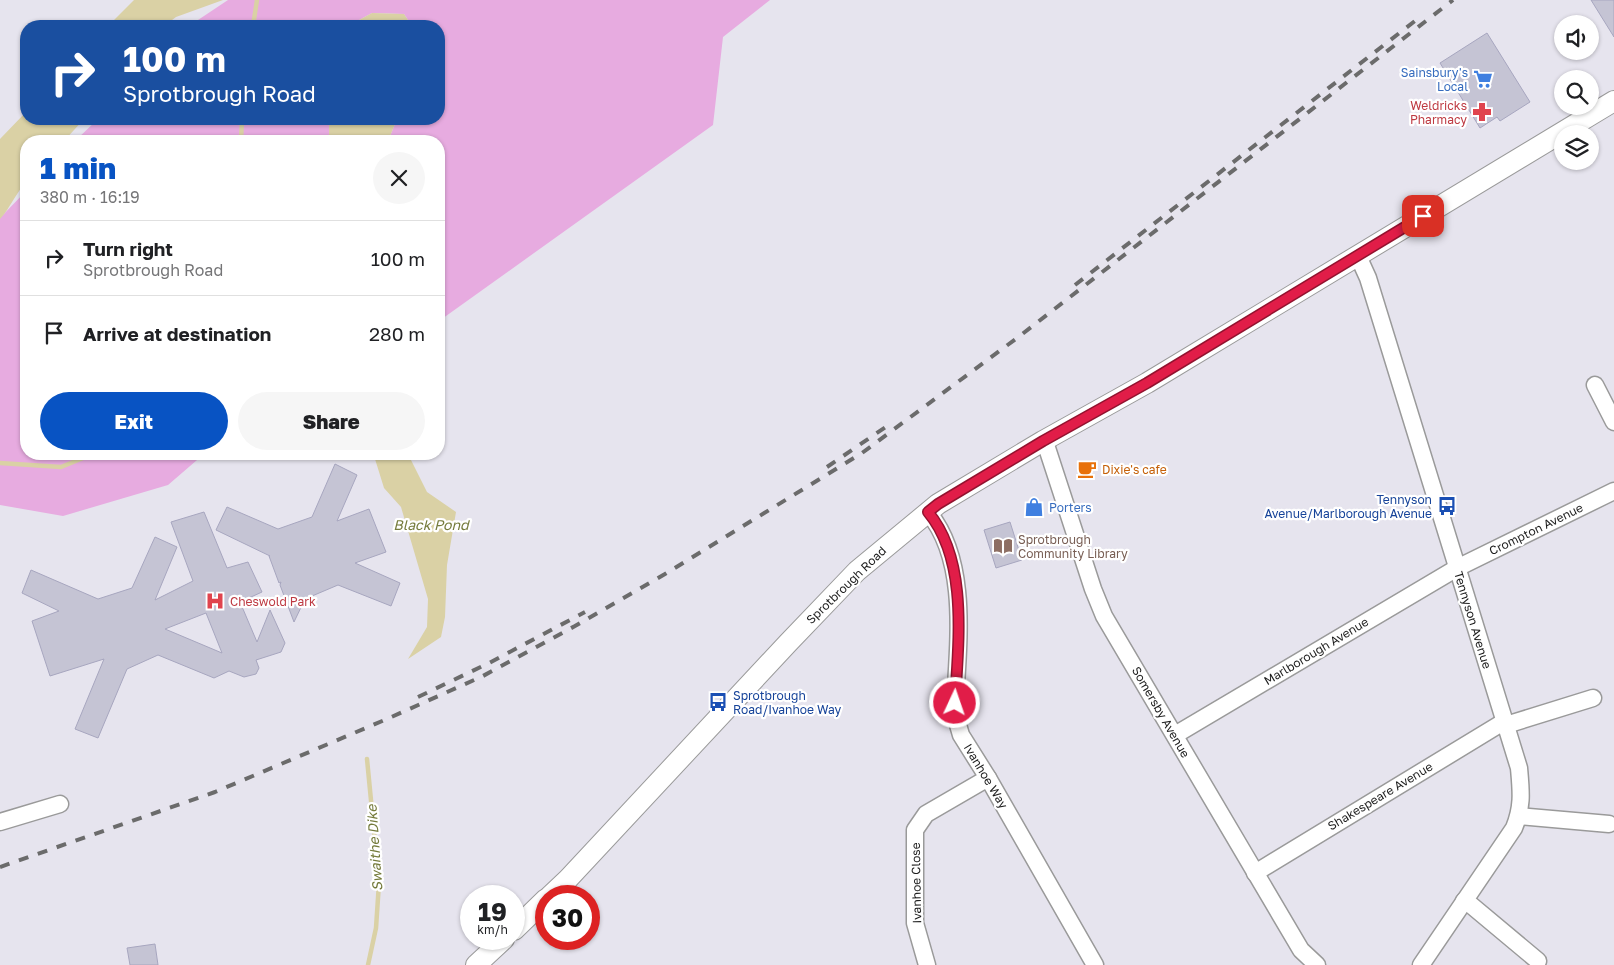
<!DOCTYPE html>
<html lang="en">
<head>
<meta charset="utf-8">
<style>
	body { margin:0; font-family:"Golos Text",sans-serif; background:#f6f6f6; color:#202124; height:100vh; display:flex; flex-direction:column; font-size:19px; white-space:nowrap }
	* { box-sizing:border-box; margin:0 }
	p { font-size:16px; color:#757577 }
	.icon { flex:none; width:28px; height:28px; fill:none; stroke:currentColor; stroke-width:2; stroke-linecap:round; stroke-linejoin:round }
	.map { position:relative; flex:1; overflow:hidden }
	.drawer { position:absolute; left:20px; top:135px; width:425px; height:325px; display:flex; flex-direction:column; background:#fff; border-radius:20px; box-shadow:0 1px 4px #0004 }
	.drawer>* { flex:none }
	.guide { position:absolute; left:20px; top:20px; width:425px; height:105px; border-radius:20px; box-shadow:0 1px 4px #0004; background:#1a4fa0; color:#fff; overflow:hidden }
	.buttons { position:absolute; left:1554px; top:15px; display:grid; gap:10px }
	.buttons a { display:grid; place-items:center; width:45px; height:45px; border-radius:50%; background:#fff; box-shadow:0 1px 4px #0004; font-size:25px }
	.speed { position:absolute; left:460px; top:885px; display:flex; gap:10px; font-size:25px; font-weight:700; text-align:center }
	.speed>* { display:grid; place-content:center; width:65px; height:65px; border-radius:50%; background:#fff; box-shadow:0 1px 4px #0004; line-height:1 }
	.speed small { font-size:12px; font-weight:400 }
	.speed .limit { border:8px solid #d22; background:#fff; color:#111 }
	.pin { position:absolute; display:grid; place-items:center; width:42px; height:42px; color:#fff; margin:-21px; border-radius:10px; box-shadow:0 2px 8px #0006 }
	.me { position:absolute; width:55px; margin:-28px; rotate:3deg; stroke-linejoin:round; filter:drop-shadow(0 0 4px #0008) }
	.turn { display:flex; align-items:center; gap:18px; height:105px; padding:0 20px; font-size:22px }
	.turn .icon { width:65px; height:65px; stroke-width:2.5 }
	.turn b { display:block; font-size:35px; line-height:42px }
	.round { display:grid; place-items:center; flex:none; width:52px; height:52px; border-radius:26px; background:#f6f6f6 }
	.summary { display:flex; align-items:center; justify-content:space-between; height:85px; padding:0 20px }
	h1 { font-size:30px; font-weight:800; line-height:38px; color:#0853c3 }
	.cta { display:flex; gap:10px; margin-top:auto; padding:10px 20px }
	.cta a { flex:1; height:58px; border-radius:30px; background:#0853c3; color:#fff; font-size:20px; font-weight:800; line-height:58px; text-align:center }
	.cta a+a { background:#f6f6f6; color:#202124 }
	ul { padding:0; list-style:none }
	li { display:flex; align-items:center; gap:15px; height:75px; padding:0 20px; border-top:1px solid #e0e0e0 }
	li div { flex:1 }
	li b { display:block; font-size:19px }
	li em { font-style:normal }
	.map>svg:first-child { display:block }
</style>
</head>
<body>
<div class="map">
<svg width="1614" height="965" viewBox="0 0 1614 965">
	<rect width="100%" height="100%" fill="#e6e4ee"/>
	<!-- grass -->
	<g fill="#e7abe0">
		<polygon points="228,0 770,0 723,37 713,125 439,321 439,141 388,141 397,119 439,119 439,26 412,26 404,14 372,13 348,26 189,26"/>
		<polygon points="98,119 329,119 329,141 75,141"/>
		<polygon points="26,191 26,454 204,454 168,485 63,516 0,505 0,218"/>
	</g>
	<!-- water -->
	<g fill="#dad1a5">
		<polygon points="134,0 223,0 176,17 164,26 108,26"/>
		<polygon points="372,13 404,14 412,26 348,26"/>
		<path d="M26,112v7h58l-20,22h-38v41c-10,11 -16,26 -26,37v-80z"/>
		<polygon points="329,119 397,119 388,141 329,141"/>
		<polygon points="365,454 408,454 427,492 456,512 447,565 445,617 441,637 408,659 427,627 428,599 401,507 384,488 375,459"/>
	</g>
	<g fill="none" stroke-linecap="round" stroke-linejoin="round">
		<!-- stream -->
		<g stroke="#dad1a5" stroke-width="4.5">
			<polyline points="253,26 257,0"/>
			<polyline points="241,141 242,119"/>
			<polyline points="0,463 61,467 93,454"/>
			<polyline points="367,759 379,883 376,928 368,965"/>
		</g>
	</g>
	<!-- building -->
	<g fill="#c5c4d4" stroke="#a7a6bf" fill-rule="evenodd">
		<polygon points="1591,0 1614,0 1614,37"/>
		<polygon points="1487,33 1530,102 1500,121 1497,117 1480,128 1440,63"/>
		<polygon points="335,464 357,475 337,521 369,509 386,552 355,563 400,583 391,606 338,585 305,599 294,622 280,585 281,582 279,583 269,556 270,556 216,530 227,507 278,529 312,517"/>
		<path d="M204,512l23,56 21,-6 14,30 -22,10 17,40 13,-32 15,33 -4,9 -25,8 3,8 -3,6 -12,3 -15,-6 -15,7 -56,-23 -31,14 -29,69 -23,-9 29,-70 -54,17 -18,-55 27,-10 -37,-18 9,-23 67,29 34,-11 23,-51 22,10 -22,53 38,-19 -22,-59zM206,613l16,40 -57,-24z"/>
		<polygon points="1010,522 1022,560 996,568 984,530"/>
		<polygon points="155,944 158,965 130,965 127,948"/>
	</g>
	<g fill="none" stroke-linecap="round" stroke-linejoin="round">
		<!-- minor casing -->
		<g stroke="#9a9a9a" stroke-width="19">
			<g id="minor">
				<path d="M1358,256l10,22 151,490c2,23 4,38 -5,60l-93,137"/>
				<polyline points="1595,385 1614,422"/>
				<polyline points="1043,441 1047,448 1093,589 1104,616 1301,950 1317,965"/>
				<path d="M928,512c41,49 30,131 27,191l1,15 5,17 27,43 107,187"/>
				<polyline points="1506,725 1593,698"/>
				<polyline points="1175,735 1457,568 1614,491"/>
				<polyline points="1519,816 1609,824"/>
				<polyline points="0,822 60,804"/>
				<polyline points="1255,873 1505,721"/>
				<polyline points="1464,901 1471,905 1538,961"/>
				<polyline points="927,965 915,923 915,830 926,814 988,778"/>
			</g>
		</g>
		<!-- tertiary casing -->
		<g stroke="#9a9a9a" stroke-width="22">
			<g id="tertiary">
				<polyline points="550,896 568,879 788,643 857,571 938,504 1043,441 1147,383 1614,101"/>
				<polyline points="514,930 546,899"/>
				<polyline points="476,965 504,939"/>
			</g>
		</g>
		<!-- minor -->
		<use href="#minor" stroke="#fff" stroke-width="16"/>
		<!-- tertiary -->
		<use href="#tertiary" stroke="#fff" stroke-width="20"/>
		<!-- rail -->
		<g stroke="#6b6b6b" stroke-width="4" stroke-dasharray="10 10" stroke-linecap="butt">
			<polyline points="1075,285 1420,17"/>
			<polyline points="827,467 893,422"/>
			<polyline points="418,697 489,663 585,612"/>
			<polyline points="0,867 215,792 387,719 483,676 575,626 665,574 862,453 1021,335 1453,0"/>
		</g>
	</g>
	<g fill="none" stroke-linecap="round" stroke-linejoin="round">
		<!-- route casing -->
		<g stroke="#92132f" stroke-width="12">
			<path id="route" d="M955,703c3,-59 14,-142 -27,-191l10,-8 105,-63 104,-58 276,-167"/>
		</g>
		<!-- route -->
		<use href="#route" stroke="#e11d48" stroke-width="9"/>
	</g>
	<!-- icons -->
	<defs>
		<g id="supermarket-bare" transform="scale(1.5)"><path d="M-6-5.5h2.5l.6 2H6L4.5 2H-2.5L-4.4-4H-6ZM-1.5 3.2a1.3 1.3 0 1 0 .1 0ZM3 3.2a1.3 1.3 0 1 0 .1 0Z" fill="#3f7fe0" stroke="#fff" stroke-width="2.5" paint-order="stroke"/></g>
		<g id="pharmacy-bare" transform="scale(1.5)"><path d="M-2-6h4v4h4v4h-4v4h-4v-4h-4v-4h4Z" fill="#e0444e" stroke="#fff" stroke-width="2.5" paint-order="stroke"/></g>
		<g id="cafe-bare" transform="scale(1.5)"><path d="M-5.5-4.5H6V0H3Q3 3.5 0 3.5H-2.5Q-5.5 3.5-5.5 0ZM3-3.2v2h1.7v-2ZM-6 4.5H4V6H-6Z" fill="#e8710a" stroke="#fff" stroke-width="2.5" paint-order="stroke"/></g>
		<g id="bus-bare" transform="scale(1.5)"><path d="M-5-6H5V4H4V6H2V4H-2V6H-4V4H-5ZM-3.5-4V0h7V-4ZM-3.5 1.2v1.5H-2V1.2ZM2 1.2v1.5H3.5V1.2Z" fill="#1a4fb4" stroke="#fff" stroke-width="2.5" paint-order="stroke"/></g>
		<g id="shop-bare" transform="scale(1.5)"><path d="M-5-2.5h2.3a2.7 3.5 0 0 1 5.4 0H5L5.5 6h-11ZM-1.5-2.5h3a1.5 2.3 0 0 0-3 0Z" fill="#3f7fe0" stroke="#fff" stroke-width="2.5" paint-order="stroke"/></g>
		<g id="library-bare" transform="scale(1.5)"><path d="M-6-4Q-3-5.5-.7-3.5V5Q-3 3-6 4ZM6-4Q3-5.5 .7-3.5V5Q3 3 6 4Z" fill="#8d6e63" stroke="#fff" stroke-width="2.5" paint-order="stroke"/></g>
		<g id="hospital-bare" transform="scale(1.5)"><path d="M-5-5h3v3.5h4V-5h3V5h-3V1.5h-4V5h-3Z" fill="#e0444e" stroke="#fff" stroke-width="2.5" paint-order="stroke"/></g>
	</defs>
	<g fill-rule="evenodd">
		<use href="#supermarket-bare" x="1483" y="79"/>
		<use href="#pharmacy-bare" x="1482" y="112"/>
		<use href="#cafe-bare" x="1087" y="469"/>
		<use href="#bus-bare" x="1447" y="506"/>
		<use href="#shop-bare" x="1034" y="507"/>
		<use href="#library-bare" x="1003" y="546"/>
		<use href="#hospital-bare" x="215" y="601"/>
		<use href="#bus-bare" x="718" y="702"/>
	</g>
	<g text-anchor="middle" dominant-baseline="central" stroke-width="4.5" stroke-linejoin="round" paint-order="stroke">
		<!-- shop labels -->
		<g font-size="12" fill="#366cbe" stroke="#fff" text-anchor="end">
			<text x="1468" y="72">Sainsbury's<tspan x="1468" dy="14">Local</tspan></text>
			<text x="1049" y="507" text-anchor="start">Porters</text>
		</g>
		<!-- health labels -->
		<g font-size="12" fill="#be3a42" stroke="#fff" text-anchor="end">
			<text x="1467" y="105">Weldricks<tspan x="1467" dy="14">Pharmacy</tspan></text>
			<text x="230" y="601" text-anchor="start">Cheswold Park</text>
		</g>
		<!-- food labels -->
		<g font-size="12" fill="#c56008" stroke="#fff" text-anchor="start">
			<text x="1102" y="469">Dixie's cafe</text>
		</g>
		<!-- transit labels -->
		<g font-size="12" fill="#164399" stroke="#fff" text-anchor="end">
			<text x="1432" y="499">Tennyson<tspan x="1432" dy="14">Avenue/Marlborough Avenue</tspan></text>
			<text x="733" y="695" text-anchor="start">Sprotbrough<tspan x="733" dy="14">Road/Ivanhoe Way</tspan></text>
		</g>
		<!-- street labels -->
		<g font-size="12" fill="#1d1d1d" stroke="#fff">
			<text transform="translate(1536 529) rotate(-26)">Crompton Avenue</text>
			<text transform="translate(846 585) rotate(-44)">Sprotbrough Road</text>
			<text transform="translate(1473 620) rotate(73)">Tennyson Avenue</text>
			<text transform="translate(1316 651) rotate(-31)">Marlborough Avenue</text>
			<text transform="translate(1161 712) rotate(60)">Somersby Avenue</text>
			<text transform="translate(986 776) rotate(59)">Ivanhoe Way</text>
			<text transform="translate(1380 796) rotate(-31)">Shakespeare Avenue</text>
			<text transform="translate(916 883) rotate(-91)">Ivanhoe Close</text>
		</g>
		<!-- education labels -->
		<g font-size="12" fill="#785e54" stroke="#fff" text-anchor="start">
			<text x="1018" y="539">Sprotbrough<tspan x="1018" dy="14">Community Library</tspan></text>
		</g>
		<!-- water labels -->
		<g font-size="14" font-style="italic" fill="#757b3c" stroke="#fff">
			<text x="431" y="524">Black Pond</text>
			<text transform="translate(374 848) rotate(-94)">Swaithe Dike</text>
		</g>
	</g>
</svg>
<div class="buttons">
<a><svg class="icon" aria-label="sound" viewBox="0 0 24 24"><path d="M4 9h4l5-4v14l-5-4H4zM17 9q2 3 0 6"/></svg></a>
<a><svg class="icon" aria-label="search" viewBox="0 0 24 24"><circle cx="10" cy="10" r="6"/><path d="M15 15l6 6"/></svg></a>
<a><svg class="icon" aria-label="layers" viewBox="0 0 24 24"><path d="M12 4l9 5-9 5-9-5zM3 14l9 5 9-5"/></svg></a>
</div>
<div class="speed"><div>19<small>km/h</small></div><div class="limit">30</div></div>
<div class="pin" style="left:1423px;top:216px;background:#d93025"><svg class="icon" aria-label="arrive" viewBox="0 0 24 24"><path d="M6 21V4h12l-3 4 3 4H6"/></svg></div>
<svg class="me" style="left:955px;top:703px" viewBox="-20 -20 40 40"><circle r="17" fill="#e11d48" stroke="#fff" stroke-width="3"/><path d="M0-11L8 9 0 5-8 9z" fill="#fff"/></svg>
<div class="guide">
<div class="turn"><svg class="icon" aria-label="right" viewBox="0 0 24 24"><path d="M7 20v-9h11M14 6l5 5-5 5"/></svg><div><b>100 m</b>Sprotbrough Road</div></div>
</div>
<section class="drawer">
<div class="summary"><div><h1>1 min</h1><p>380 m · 16:19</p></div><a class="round"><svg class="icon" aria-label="close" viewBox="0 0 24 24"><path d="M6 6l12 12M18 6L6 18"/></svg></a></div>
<ul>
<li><svg class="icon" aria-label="right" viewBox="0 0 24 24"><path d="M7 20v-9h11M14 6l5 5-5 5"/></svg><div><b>Turn right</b><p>Sprotbrough Road</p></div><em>100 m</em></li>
<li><svg class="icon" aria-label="arrive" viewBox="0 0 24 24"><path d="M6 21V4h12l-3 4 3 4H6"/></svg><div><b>Arrive at destination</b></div><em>280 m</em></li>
</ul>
<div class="cta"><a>Exit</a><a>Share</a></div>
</section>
</div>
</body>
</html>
